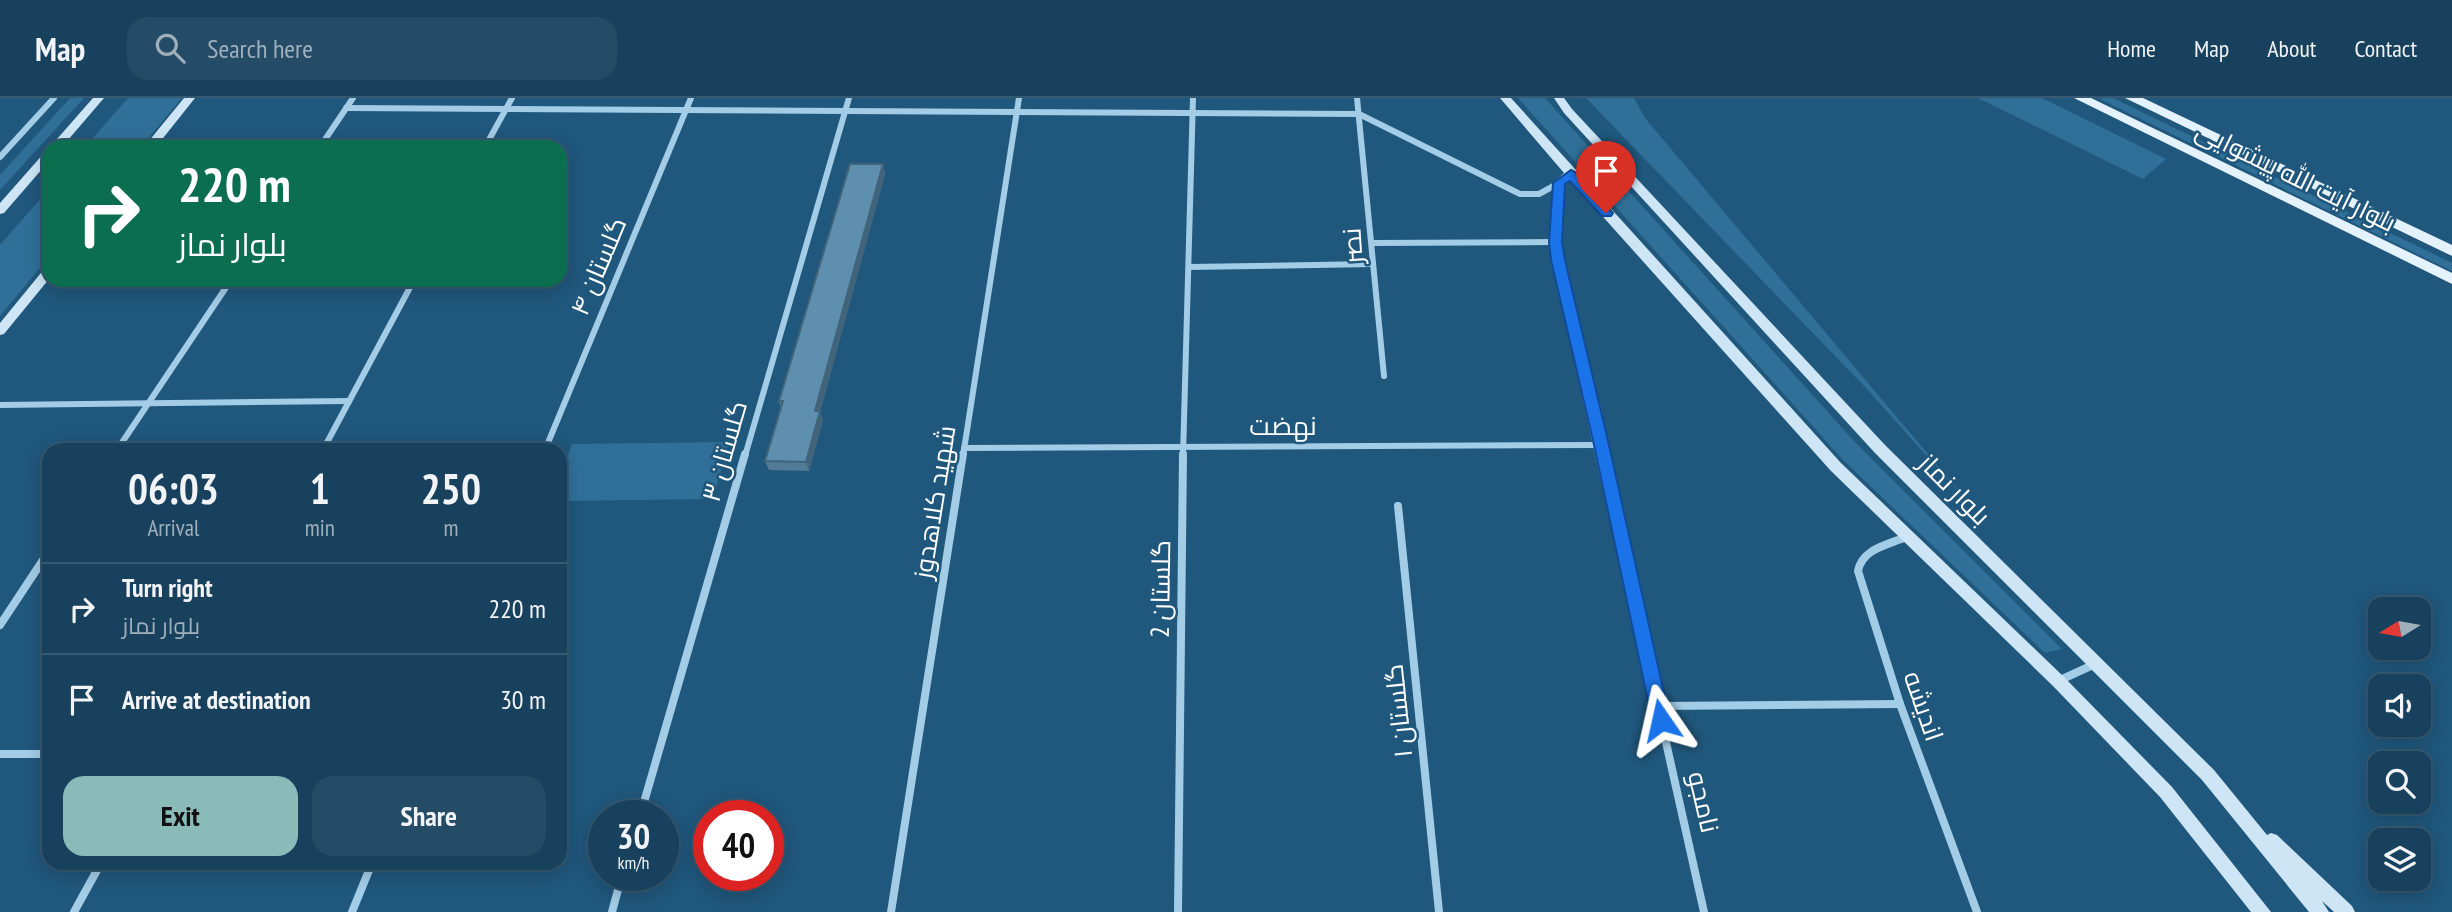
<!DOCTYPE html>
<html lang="en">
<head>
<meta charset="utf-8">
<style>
	body { margin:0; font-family:"PT Sans Narrow",Cairo,sans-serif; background:#254c66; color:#f1f3f6; height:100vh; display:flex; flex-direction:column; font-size:26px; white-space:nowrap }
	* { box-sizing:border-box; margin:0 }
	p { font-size:23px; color:#9fafbc }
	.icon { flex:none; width:38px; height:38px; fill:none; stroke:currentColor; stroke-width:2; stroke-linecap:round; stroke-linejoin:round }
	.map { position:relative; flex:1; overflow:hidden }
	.panel { position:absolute; left:42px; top:345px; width:525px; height:427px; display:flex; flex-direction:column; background:#18415d; border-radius:21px; box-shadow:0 4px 18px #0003,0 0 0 2px #365a72 }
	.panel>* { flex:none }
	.banner { position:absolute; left:42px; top:42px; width:525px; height:147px; border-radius:21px; box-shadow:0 4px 18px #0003,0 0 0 2px #365a72; background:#0b6e4f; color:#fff; overflow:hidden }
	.needle { width:46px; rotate:259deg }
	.controls { position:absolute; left:2368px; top:499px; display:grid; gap:14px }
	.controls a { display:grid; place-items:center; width:63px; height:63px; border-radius:14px; background:#18415d; box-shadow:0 4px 18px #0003,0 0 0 2px #365a72; font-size:35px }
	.speed { position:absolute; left:588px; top:702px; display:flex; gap:14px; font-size:35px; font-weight:700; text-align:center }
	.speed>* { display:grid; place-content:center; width:91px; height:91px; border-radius:50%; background:#18415d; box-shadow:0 4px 18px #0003,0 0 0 2px #365a72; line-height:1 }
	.speed small { font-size:18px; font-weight:400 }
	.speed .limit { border:10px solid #d22; background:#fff; color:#111 }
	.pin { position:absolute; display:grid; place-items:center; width:60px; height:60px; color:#fff; margin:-72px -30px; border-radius:50% 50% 50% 0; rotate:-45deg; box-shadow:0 0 7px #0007 }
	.pin .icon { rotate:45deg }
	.me { position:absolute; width:77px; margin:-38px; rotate:349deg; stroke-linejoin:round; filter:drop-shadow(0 0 5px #0008) }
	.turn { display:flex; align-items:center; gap:24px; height:147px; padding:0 21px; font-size:32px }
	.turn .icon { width:91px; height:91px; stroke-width:2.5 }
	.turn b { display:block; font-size:49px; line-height:60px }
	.eta { display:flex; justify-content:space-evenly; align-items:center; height:119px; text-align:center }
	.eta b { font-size:42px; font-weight:700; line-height:49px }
	.action { display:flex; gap:14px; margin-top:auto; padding:14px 21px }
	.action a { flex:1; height:80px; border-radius:21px; background:#8bbbb9; color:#111; font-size:28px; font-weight:700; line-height:80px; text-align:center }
	.action a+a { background:#254c66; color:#f1f3f6 }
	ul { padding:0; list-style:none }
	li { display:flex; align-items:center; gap:21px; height:91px; padding:0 21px; border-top:2px solid #365a72 }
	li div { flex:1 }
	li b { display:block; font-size:26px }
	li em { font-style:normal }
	header { display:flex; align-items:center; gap:42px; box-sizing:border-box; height:98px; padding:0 35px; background:#18415d; border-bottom:2px solid #365a72 }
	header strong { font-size:33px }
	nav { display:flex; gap:38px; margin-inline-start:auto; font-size:24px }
	.search { width:490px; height:63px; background:#254c66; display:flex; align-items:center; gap:18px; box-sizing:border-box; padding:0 24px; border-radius:21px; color:#9fafbc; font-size:26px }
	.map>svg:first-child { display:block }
</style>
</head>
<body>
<header>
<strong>Map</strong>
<div class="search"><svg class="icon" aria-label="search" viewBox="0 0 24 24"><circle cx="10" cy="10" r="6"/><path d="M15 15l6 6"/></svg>Search here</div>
<nav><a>Home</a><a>Map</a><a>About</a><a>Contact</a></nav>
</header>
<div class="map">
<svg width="2452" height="814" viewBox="0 0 2452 814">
	<rect width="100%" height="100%" fill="#20577c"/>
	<!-- green -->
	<g fill="#307098">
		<polygon points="70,0 84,0 0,92 0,77"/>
		<polygon points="128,0 182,0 141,49 85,49"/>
		<polygon points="1518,0 1545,0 1853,342 2062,551 2045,555 1843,362"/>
		<polygon points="1586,0 1634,0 1645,20 1975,412 1865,289"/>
		<polygon points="1978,0 2042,0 2166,61 2143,81"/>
		<polygon points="2098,0 2113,0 2452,165 2452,173"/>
		<polygon points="49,91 49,159 0,218 0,147"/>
		<polygon points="729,344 713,401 560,403 560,378 572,346"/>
	</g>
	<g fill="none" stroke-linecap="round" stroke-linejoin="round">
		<!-- street-far1 -->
		<g stroke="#a3cce6" stroke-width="6">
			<polyline points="1357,0 1384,278"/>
			<polyline points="346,10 1359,16 1520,96 1539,96 1559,85"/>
			<polyline points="320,49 353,0"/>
			<polyline points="485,49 512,0"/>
			<polyline points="0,59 54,0"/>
			<polyline points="1372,145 1556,144"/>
			<polyline points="1189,169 1373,166"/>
			<polyline points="0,307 349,303"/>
			<polyline points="964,350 1600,347"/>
			<polyline points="117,352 231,182"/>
			<polyline points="323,352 414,182"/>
			<polyline points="545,352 691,0"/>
			<polyline points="745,358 849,0"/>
			<polyline points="963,358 1019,0"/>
			<polyline points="1183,358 1193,0"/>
		</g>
		<!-- street -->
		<g stroke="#a3cce6" stroke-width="8">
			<polyline points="1398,408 1439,814"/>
			<path d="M1906,439c-19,8 -44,12 -48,34l42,133 77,208"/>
			<polyline points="0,527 49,453"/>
			<polyline points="2058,583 2095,566"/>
			<polyline points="1659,608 1900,606"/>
			<polyline points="1661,622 1704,814"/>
			<polyline points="0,656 49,656"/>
			<polyline points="640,718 745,356"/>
			<polyline points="74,814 101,765"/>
			<polyline points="352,814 372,765"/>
			<polyline points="612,814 622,777"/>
			<polyline points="891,814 963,356"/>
			<polyline points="1178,814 1183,356"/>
		</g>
		<!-- secondary -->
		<g fill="#cde5f5" fill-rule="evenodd">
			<polygon points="93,0 104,0 62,49 50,49"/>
			<polygon points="184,0 195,0 156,49 144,49"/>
			<polygon points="1500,0 1511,0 1841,365 2063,578 2172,689 2271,814 2251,814 2160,699 2053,588 1831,373 1570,82 1565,86 1562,144 1564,162 1669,622 1667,627 1661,629 1655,627 1552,162 1550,144 1553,85 1564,75"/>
			<polygon points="1554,0 1564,0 1572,11 1885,347 2214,672 2267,737 2271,735 2277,737 2352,808 2355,814 2334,814 2322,803 2329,814 2309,814 2202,682 1875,355 1564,15"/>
			<polygon points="49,53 49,63 4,115 0,116 0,105 45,54"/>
			<polygon points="49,169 49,181 4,236 0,237 0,225 45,170"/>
		</g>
		<!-- primary -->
		<g fill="#e4f2fd" fill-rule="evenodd">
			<polygon points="2074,0 2091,0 2452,175 2452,186"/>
			<polygon points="2125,0 2143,0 2452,147 2452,158"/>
		</g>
	</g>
	<!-- wall -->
	<polygon fill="#517b96" points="883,66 885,76 820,314 823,322 809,373 769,372 765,363 781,310 779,303"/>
	<!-- shaded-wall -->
	<polygon fill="#42647a" points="883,66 885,76 820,314 823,322 809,373 806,364 815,313"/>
	<!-- building -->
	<polygon fill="#5e8faf" stroke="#42647a" stroke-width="2" points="850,66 883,66 815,313 820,313 806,364 765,363 783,303 779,303"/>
	<!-- route -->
	<polygon fill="#1a73e8" stroke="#114b97" stroke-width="2" points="1571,72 1575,74 1613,115 1611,118 1602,118 1570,83 1565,86 1562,144 1565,162 1609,347 1670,622 1667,627 1661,629 1654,627 1652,622 1594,347 1551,162 1549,144 1553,85"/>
	<g text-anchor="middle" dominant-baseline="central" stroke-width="5" stroke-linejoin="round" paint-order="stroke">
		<!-- street labels -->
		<g font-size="26" fill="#fff" stroke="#20577c">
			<text transform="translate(2296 78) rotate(26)">بلوار آیت الله پیشوایی</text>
			<text transform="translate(1352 148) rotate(-94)">نصر</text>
			<text transform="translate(598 168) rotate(-67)">گلستان ۴</text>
			<text x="1283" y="327">نهضت</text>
			<text transform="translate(724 353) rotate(-74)">گلستان ۳</text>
			<text transform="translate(1955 391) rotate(45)">بلوار نماز</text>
			<text transform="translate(934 404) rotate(-81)">شهید کلاهدوز</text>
			<text transform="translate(1160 491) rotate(-89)">گلستان 2</text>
			<text transform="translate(1924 608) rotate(71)">اندیشه</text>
			<text transform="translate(1398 613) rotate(-96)">گلستان ۱</text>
			<text transform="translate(1704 704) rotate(77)">نامجو</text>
		</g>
	</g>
</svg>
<div class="controls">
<a><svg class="needle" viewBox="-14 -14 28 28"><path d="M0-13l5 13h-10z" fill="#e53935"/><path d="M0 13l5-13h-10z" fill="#9fafbc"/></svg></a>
<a><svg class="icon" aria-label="sound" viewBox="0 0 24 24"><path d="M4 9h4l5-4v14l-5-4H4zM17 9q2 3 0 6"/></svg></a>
<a><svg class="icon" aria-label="search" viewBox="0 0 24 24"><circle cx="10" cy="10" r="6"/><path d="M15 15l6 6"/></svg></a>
<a><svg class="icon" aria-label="layers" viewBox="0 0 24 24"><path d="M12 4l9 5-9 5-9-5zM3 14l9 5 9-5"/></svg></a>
</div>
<div class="speed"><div>30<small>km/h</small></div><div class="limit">40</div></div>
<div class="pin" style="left:1606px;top:115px;background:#d93025"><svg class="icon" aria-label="arrive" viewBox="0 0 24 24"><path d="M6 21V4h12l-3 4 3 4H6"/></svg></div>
<svg class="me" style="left:1661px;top:622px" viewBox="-20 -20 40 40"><path d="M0-17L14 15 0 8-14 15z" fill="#1a73e8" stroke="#fff" stroke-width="4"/></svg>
<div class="banner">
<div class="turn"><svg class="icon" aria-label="right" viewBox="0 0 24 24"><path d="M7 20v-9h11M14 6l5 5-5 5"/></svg><div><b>220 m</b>بلوار نماز</div></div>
</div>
<section class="panel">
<div class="eta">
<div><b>06:03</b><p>Arrival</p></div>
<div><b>1</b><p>min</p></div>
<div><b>250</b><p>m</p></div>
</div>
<ul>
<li><svg class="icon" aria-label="right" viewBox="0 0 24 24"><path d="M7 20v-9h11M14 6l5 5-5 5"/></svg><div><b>Turn right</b><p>بلوار نماز</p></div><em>220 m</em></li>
<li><svg class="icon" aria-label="arrive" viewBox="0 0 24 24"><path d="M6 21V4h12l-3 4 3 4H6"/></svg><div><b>Arrive at destination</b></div><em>30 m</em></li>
</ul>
<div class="action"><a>Exit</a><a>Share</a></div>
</section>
</div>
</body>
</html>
